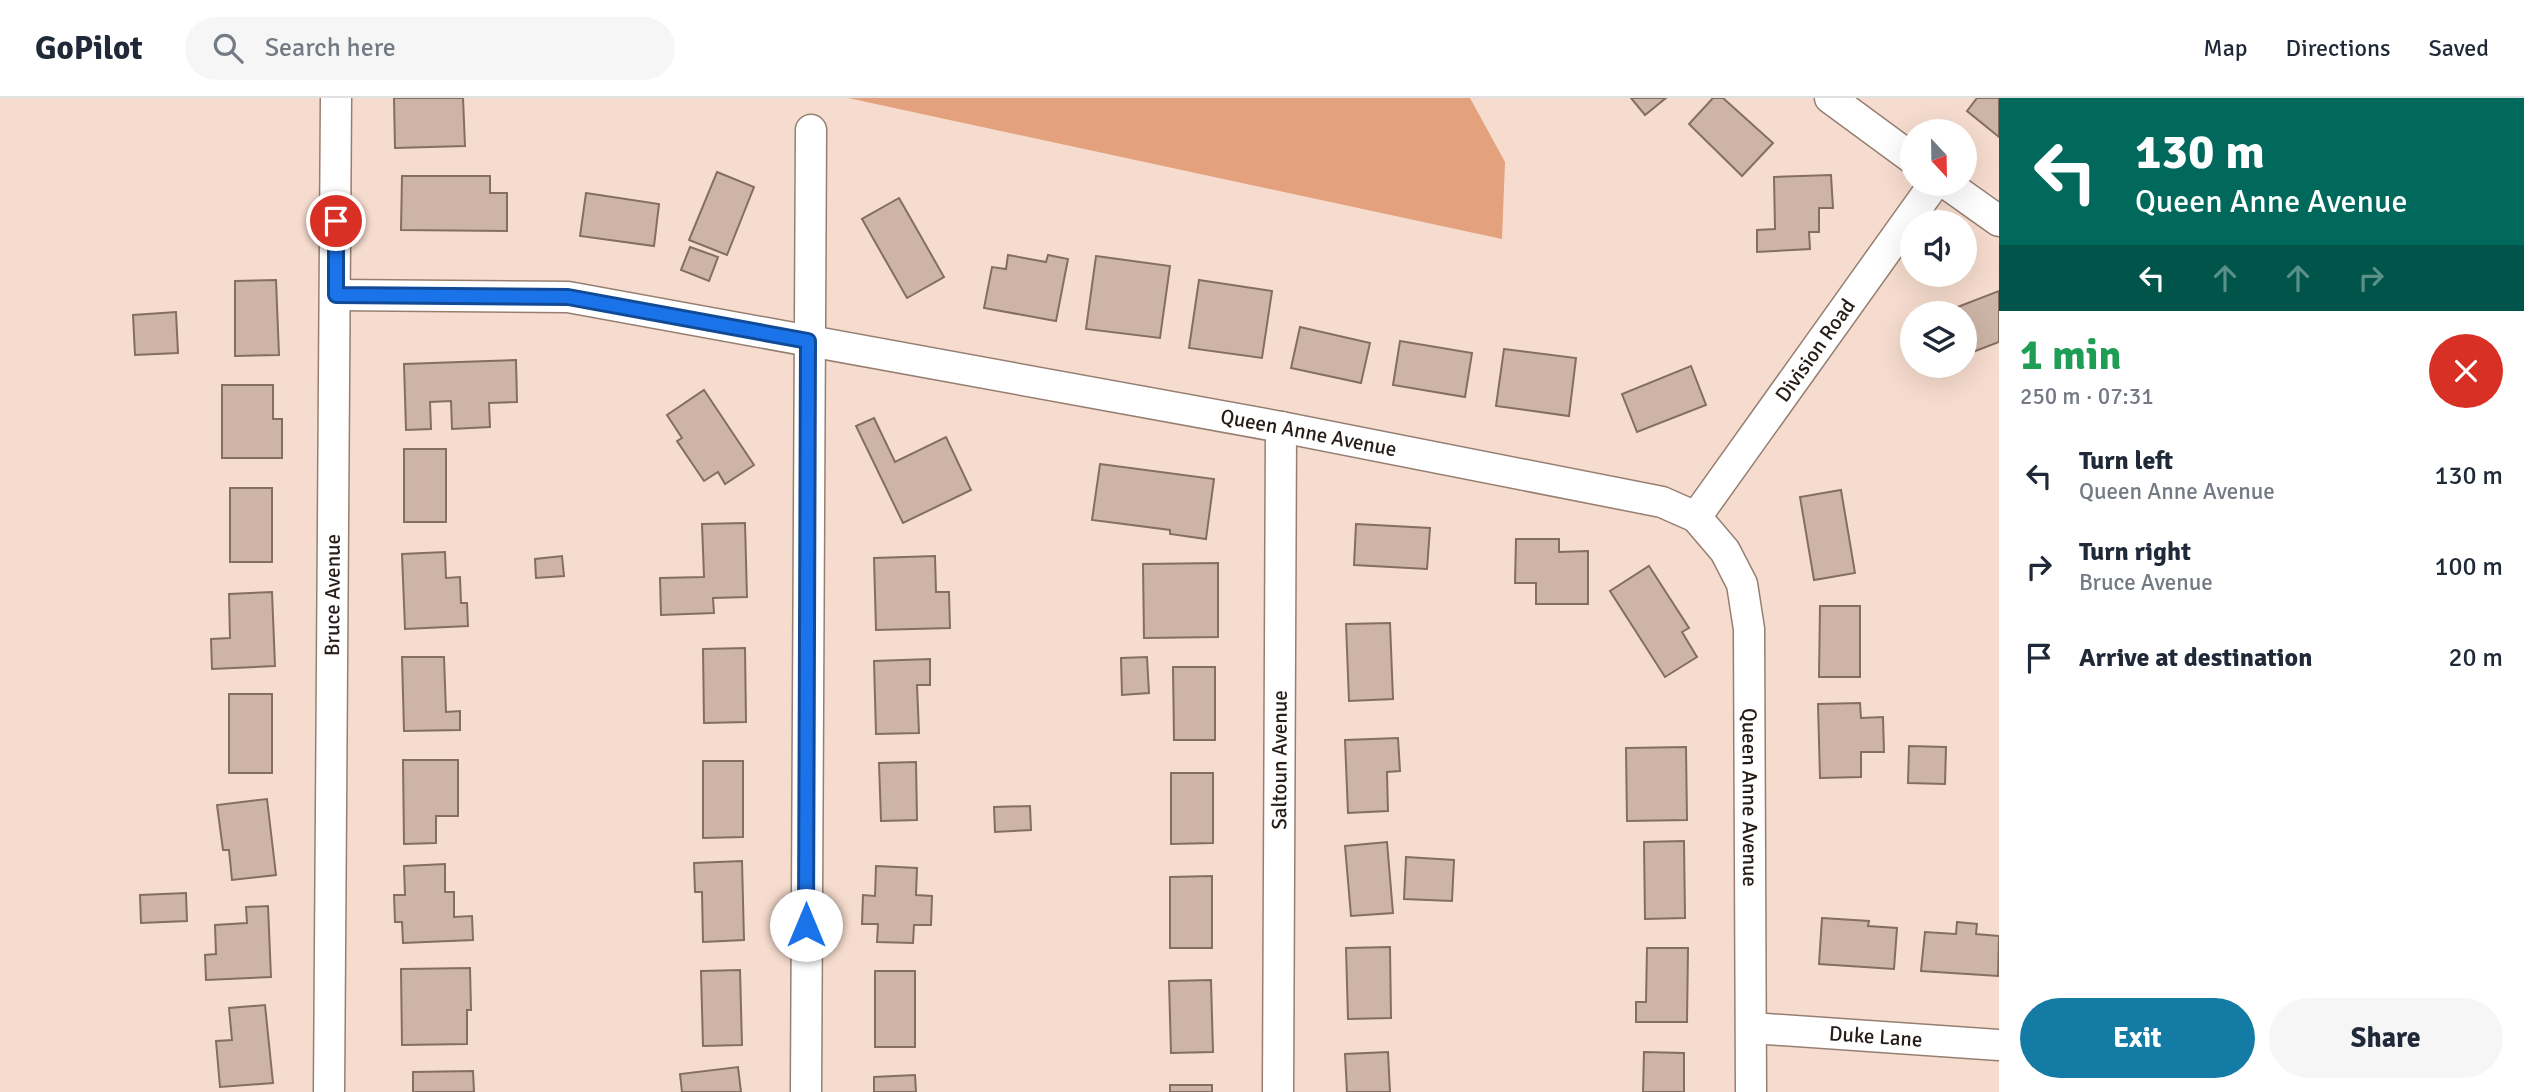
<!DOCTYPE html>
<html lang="en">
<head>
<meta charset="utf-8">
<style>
	body { margin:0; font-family:Signika,sans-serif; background:#f6f6f7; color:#1f2937; height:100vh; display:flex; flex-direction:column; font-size:26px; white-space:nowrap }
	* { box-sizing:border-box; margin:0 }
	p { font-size:23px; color:#747a83 }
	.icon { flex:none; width:38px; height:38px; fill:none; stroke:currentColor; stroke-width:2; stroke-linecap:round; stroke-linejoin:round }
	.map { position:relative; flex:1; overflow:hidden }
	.details { display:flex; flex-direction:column; background:#fff; width:525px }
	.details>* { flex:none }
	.top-card { background:#00695c; color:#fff; overflow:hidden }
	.needle { width:46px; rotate:158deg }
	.tools { position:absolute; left:1900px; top:21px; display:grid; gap:14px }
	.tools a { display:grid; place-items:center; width:77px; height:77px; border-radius:50%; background:#fff; box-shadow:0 7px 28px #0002; font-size:35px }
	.pin { position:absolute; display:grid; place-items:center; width:60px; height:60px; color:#fff; margin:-30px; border:4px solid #fff; border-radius:50%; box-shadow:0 2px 7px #0007 }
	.me { position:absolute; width:77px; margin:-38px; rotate:0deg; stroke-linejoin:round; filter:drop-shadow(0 0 5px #0008) }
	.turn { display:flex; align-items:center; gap:24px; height:147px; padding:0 21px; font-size:32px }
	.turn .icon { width:91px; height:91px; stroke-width:2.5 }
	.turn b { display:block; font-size:49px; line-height:60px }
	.lanes { display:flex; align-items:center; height:66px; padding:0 21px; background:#0003; justify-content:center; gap:35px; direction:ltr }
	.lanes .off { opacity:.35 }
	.round { display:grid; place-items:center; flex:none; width:74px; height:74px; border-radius:37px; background:#f6f6f7 }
	.overview { display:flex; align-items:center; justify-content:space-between; height:119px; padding:0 21px }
	h1 { font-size:42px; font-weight:700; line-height:52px; color:#1e9e55 }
	.button { display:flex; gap:14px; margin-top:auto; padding:14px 21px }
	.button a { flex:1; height:80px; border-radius:42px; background:#147ba5; color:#fff; font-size:28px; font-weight:700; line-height:80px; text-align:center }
	.button a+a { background:#f6f6f7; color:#1f2937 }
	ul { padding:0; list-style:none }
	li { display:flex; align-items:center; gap:21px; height:91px; padding:0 21px }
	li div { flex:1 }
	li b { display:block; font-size:26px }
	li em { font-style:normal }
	header { display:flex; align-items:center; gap:42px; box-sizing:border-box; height:98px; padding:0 35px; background:#fff; border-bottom:2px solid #e0e1e3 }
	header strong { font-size:33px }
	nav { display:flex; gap:38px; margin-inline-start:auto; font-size:24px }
	.search { width:490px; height:63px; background:#f6f6f7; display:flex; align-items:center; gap:18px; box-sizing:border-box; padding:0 24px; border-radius:38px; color:#747a83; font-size:26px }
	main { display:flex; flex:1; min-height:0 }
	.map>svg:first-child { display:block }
</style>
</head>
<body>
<header>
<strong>GoPilot</strong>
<div class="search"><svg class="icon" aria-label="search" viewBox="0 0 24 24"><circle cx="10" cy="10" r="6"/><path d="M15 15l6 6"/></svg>Search here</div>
<nav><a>Map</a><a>Directions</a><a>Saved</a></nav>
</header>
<main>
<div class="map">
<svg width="1999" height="994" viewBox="0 0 1999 994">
	<rect width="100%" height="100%" fill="#f6dcce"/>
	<!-- green -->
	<polygon fill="#e3a27d" points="848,0 1470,0 1505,64 1502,141"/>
	<!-- building -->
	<g fill="#cdb4a7" stroke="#846d61" stroke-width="2">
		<polygon points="394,0 463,0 465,48 395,50"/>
		<polygon points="1631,0 1666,0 1645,17"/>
		<polygon points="1713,0 1723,0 1773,45 1742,78 1689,26"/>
		<polygon points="1977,0 1999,0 1999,39 1967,13"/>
		<polygon points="717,74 754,89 727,157 689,142"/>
		<polygon points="1831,77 1833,110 1819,110 1819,134 1809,134 1810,151 1757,154 1757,132 1775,131 1774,79"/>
		<polygon points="402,78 490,78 490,95 507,95 507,133 401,132"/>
		<polygon points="586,95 659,106 654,148 580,138"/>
		<polygon points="899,100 944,179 907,200 862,121"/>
		<polygon points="690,149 718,159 709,183 681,172"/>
		<polygon points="1008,157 1046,164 1048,157 1068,161 1056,223 984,210 992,169 1006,171"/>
		<polygon points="1096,158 1170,168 1160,240 1086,231"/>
		<polygon points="276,182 279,257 235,258 235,183"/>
		<polygon points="1199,182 1272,193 1262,260 1189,250"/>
		<polygon points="1999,193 1999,244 1965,257 1965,215 1942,215"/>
		<polygon points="176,214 178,255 135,257 133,217"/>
		<polygon points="1300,229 1370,245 1361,285 1291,270"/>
		<polygon points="1400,243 1472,255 1465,299 1393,287"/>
		<polygon points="1504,251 1576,260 1569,318 1496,308"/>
		<polygon points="516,262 517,304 489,305 490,329 452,331 451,303 430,304 431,331 406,332 404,266"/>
		<polygon points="1691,268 1706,307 1637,334 1622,296"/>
		<polygon points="222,287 273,287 273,321 282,321 282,360 222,360"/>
		<polygon points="704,292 754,367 725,386 718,374 704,383 677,343 682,340 667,317"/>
		<polygon points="874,320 895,364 946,339 971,392 903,425 856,328"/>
		<rect x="404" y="351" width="42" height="73"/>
		<polygon points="1100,366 1214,381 1206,441 1170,436 1170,432 1092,422"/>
		<rect x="230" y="390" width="42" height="74"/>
		<polygon points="1841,392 1855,475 1814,482 1800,399"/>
		<polygon points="745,425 747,499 713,500 714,515 661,517 660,480 704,479 702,426"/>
		<polygon points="1356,426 1430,430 1427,471 1354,467"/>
		<polygon points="1516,441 1559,441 1559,454 1588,453 1588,506 1536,506 1536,485 1515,485"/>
		<polygon points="445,454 446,480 460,479 461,505 467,505 468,528 405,531 402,456"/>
		<polygon points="562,458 564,478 536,480 535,461"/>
		<polygon points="935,458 936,494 949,494 950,530 876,532 874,460"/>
		<polygon points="1218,465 1218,539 1144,540 1143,466"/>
		<polygon points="1649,468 1689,530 1682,534 1697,559 1665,579 1610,493"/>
		<polygon points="272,494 275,568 212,571 211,541 230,540 229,496"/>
		<polygon points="1820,508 1860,508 1860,579 1819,579"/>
		<polygon points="1390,525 1393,601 1349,603 1346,526"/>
		<polygon points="745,550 746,624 704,625 703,551"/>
		<polygon points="402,559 444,559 446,614 460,613 460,632 404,633"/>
		<polygon points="1147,559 1149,595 1122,597 1121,560"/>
		<polygon points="930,561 930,587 917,587 919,635 876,636 874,563"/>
		<polygon points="1173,569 1215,569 1215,642 1174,642"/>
		<rect x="229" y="596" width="43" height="79"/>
		<polygon points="1860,605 1861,620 1883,619 1884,654 1861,654 1861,679 1820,680 1818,606"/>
		<polygon points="1398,640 1400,673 1387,674 1388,713 1348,715 1345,642"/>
		<polygon points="1909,648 1946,649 1945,686 1908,685"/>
		<polygon points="1686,649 1687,722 1627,723 1626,650"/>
		<polygon points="403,662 458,662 458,718 436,718 436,745 404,746"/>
		<polygon points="703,663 743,663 743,739 703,740"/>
		<polygon points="916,664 917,722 881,723 879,665"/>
		<polygon points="1171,675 1213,675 1213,745 1171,746"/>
		<polygon points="267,701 276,777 232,782 229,752 223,752 217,707"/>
		<polygon points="1030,708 1031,732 995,734 994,709"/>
		<polygon points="1684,743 1685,820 1645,821 1644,744"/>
		<polygon points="1387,744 1393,815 1351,818 1345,748"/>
		<polygon points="1406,759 1454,762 1452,803 1404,801"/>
		<polygon points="742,763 744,842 703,844 702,794 695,794 694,765"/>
		<polygon points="445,766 445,794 454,794 454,819 472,818 473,842 403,845 402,824 395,824 394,797 405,797 404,768"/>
		<polygon points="876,768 917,770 916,797 932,798 931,827 914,827 913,845 877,844 878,826 862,826 863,797 875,798"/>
		<polygon points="1212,778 1212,850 1170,850 1170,779"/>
		<polygon points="186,795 187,823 141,825 140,797"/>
		<polygon points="268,808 271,879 206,882 205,857 216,856 215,827 247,825 246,809"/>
		<polygon points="1822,820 1869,823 1868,828 1897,830 1894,871 1819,866"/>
		<polygon points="1957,824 1977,826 1976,836 1999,838 1998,878 1921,873 1925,834 1956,836"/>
		<polygon points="1390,849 1391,920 1348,921 1346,850"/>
		<polygon points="1647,850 1688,850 1687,924 1636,924 1636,904 1646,904"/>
		<polygon points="470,870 471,912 467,912 467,946 402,947 401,871"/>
		<polygon points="740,872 742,947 703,948 701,873"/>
		<rect x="875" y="873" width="40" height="76"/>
		<polygon points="1211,882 1213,954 1171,955 1169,883"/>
		<polygon points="265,907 273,985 220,989 216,943 232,942 229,910"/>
		<polygon points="1388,954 1390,994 1347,994 1345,956"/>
		<polygon points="1644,954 1684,955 1684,994 1643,994"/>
		<polygon points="738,969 741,994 682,994 680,976"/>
		<polygon points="473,973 474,994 413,994 413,974"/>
		<polygon points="915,977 916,994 874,994 874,979"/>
		<rect x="1170" y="987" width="42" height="7"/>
	</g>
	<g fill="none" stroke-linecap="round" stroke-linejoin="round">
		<!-- minor casing -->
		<g stroke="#967f72" stroke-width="33">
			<g id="minor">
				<polyline points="1830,0 1913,61"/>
				<polyline points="1947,86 1999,123"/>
				<path id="s1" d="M336,197l232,2 713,130 381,75 34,15 29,34 17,33 7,45 2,463"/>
				<path id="s2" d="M1696,419l238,-333"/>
				<path id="s3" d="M1752,930l247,17"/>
				<path id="s4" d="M329,994l7,-994"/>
				<polyline points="806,994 811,32"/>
				<path id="s5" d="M1278,994l3,-665"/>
			</g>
		</g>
		<!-- minor -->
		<use href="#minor" stroke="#fff" stroke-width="30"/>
	</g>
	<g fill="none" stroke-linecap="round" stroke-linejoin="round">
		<!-- route casing -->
		<g stroke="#114b97" stroke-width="18">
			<polyline id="route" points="336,123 336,197 568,199 808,243 806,827"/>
		</g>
		<!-- route -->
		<use href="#route" stroke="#1a73e8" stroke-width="12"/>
	</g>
	<g text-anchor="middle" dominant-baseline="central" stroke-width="5" stroke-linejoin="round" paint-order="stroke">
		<!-- street labels -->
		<g font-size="21" fill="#261d18" stroke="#f6dcce">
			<text stroke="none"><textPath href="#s2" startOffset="205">Division Road</textPath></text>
			<text stroke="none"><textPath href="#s1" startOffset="985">Queen Anne Avenue</textPath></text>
			<text stroke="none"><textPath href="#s4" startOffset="497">Bruce Avenue</textPath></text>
			<text stroke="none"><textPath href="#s5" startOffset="332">Saltoun Avenue</textPath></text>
			<text stroke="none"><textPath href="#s1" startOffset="1678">Queen Anne Avenue</textPath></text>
			<text stroke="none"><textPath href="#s3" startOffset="124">Duke Lane</textPath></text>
		</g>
	</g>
</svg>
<div class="tools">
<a><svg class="needle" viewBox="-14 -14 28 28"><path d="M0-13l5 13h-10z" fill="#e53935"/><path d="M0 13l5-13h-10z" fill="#747a83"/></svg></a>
<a><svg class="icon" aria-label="sound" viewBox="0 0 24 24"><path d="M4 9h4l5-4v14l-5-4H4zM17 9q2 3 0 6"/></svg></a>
<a><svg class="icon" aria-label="layers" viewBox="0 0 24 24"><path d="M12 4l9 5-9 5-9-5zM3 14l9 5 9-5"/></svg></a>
</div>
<div class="pin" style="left:336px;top:123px;background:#d93025"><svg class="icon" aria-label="arrive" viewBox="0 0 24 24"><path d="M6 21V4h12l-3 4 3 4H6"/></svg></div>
<svg class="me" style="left:806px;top:827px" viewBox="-20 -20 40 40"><circle r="19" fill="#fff"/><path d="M0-13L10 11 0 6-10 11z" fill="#1a73e8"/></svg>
</div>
<section class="details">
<div class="top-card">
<div class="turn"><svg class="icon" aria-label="left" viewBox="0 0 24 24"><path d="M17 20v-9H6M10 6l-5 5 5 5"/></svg><div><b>130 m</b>Queen Anne Avenue</div></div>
<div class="lanes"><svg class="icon" aria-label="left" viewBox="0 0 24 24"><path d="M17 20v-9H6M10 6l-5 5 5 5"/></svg><svg class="icon off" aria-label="ahead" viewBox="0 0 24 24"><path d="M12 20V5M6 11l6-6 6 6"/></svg><svg class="icon off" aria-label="ahead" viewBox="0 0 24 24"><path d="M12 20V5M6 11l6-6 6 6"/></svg><svg class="icon off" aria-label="right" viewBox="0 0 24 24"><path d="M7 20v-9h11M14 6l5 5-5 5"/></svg></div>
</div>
<div class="overview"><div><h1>1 min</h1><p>250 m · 07:31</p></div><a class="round" style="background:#d93025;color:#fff"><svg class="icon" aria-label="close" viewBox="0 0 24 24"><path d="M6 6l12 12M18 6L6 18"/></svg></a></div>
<ul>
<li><svg class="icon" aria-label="left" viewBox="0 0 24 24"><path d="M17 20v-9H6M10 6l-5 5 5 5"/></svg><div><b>Turn left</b><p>Queen Anne Avenue</p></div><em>130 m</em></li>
<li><svg class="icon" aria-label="right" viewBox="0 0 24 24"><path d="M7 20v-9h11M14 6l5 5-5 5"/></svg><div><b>Turn right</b><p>Bruce Avenue</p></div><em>100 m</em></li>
<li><svg class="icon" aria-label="arrive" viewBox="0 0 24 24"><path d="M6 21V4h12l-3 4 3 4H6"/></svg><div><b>Arrive at destination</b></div><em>20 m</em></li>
</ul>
<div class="button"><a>Exit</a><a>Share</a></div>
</section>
</main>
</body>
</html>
